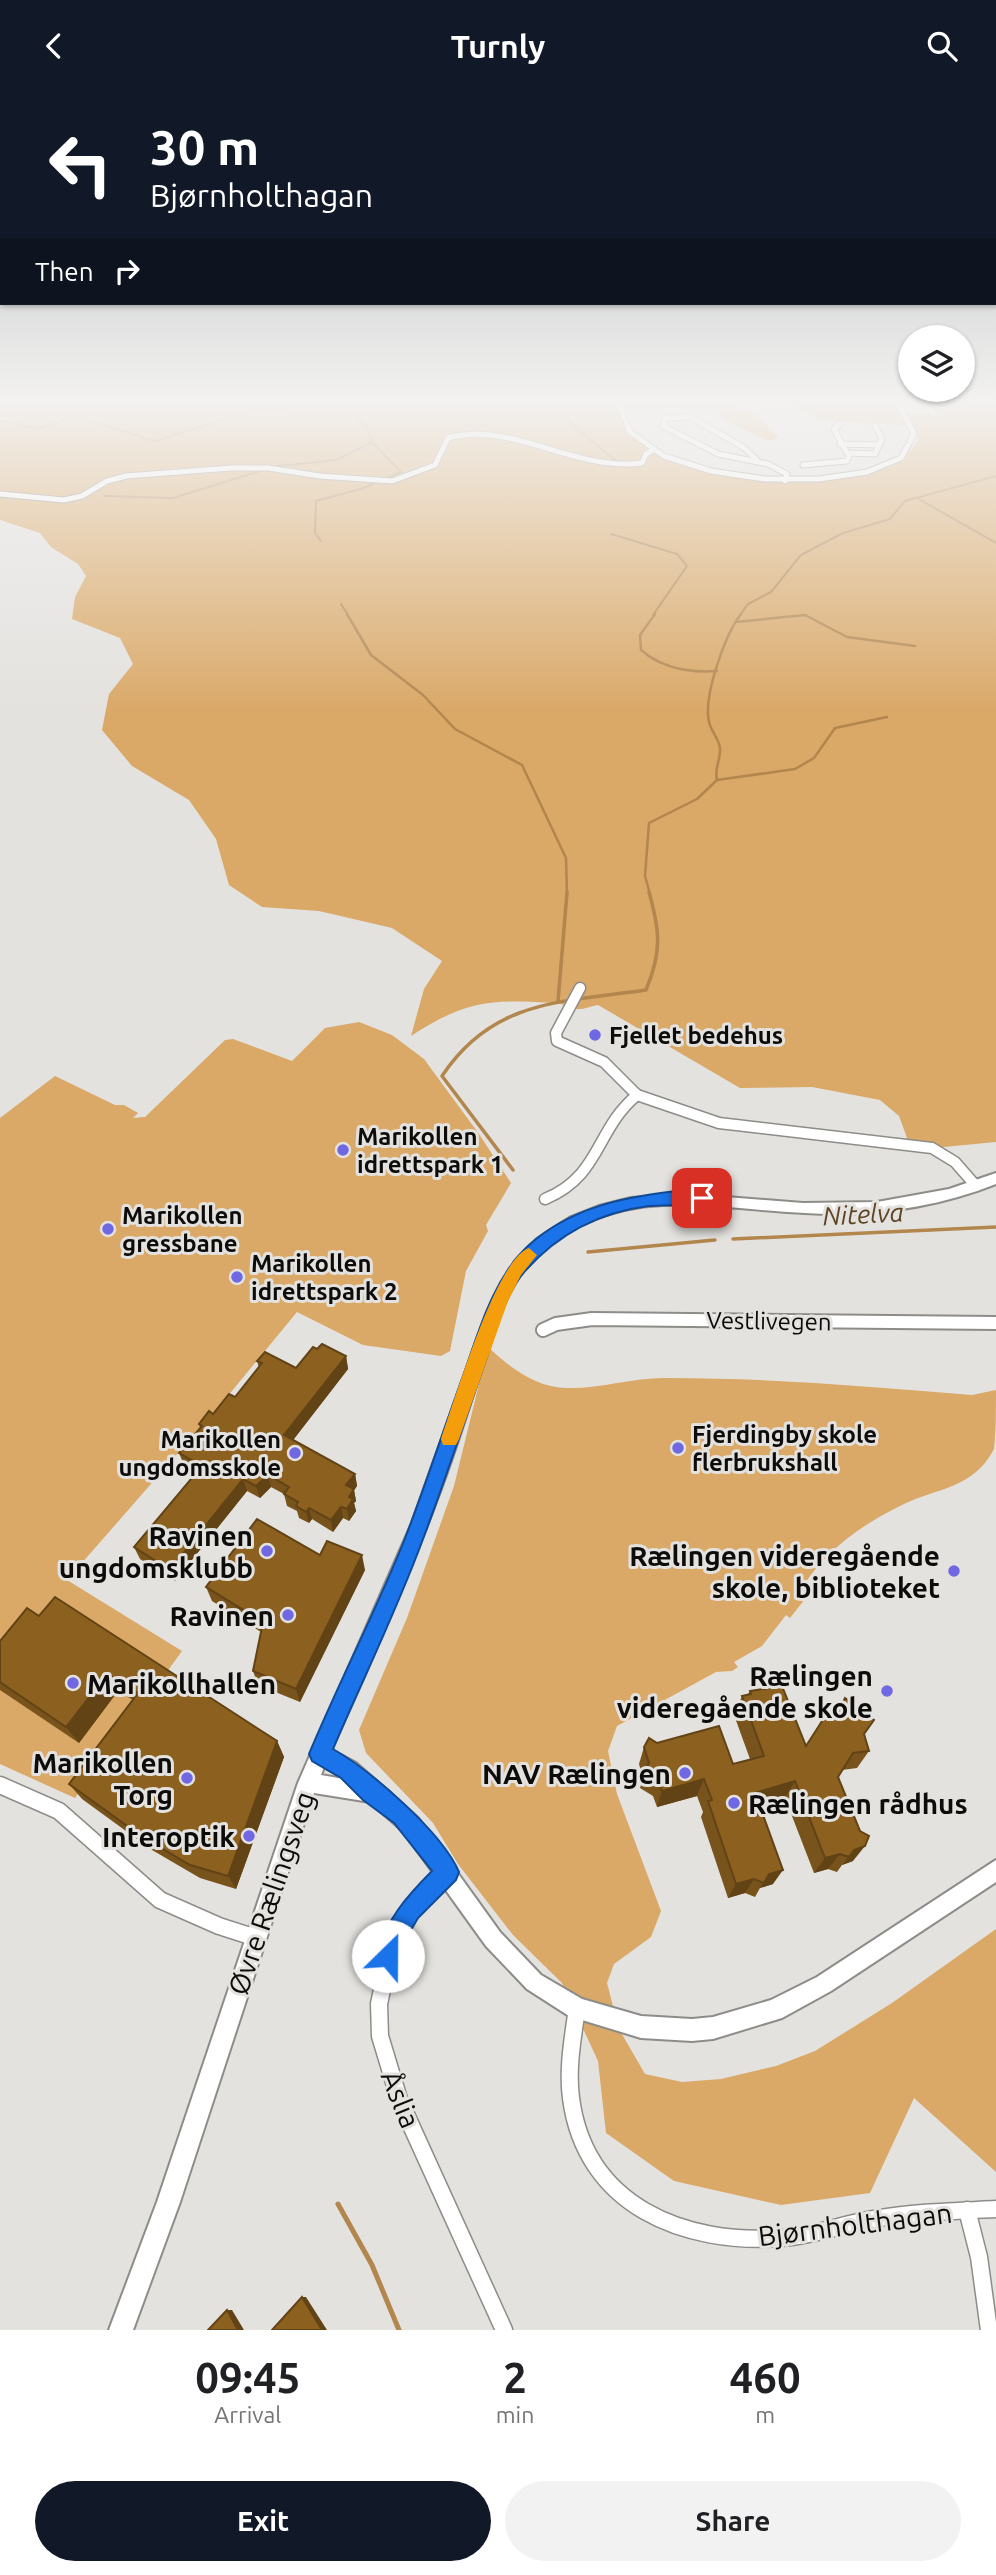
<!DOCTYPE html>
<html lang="en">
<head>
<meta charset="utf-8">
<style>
	body { margin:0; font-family:Ubuntu,sans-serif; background:#f2f2f2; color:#202124; height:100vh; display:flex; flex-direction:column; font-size:26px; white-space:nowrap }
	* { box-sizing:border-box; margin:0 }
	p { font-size:23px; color:#757577 }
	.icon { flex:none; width:38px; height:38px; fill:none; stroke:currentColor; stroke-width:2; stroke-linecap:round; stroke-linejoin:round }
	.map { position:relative; height:2239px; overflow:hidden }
	.sheet { display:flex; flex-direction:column; background:#fff; flex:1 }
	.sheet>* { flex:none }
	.top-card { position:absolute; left:0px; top:0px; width:998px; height:214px; box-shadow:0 2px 5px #0004; background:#111827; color:#fff; overflow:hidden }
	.buttons { position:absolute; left:898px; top:234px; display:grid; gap:14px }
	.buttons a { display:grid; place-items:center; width:77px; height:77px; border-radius:50%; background:#fff; box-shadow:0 2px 5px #0004; font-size:35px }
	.pin { position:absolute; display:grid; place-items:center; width:60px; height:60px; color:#fff; margin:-30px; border-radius:14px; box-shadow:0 4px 10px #0006 }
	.me { position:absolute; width:77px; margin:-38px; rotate:23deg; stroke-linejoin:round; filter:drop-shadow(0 0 5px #0008) }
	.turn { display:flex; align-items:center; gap:24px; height:147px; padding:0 35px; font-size:32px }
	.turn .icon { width:91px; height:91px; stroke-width:2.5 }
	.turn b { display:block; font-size:49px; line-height:60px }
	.then { display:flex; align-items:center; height:66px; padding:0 35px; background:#0003; gap:14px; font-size:26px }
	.eta { display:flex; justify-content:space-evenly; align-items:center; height:119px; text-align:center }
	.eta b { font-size:42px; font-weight:700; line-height:49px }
	.action { display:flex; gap:14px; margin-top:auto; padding:14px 35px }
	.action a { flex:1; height:80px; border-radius:42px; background:#111827; color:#fff; font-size:28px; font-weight:700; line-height:80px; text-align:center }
	.action a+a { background:#f2f2f2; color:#202124 }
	header { display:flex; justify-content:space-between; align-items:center; height:91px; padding:0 35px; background:#111827; color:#fff; font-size:32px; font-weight:700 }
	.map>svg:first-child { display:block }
</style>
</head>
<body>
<header><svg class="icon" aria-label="back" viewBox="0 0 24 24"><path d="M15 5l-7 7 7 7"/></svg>Turnly<svg class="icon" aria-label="search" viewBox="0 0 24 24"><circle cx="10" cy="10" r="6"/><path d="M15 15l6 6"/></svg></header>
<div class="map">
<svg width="996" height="2239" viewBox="0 0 996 2239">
	<rect width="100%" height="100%" fill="#e4e2df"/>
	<!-- green -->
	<g fill="#daa867">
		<path d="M0,309h729l29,16 21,22 -11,3 -37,-18 -22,-15h-85l-1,10c13,18 29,32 50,40 15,6 35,13 51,16 42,6 174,11 194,-35l-9,-13 -87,-6 -42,-20h112c14,13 27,19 46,10l-5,-10h63v742l-73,7 -13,-3 -11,-30 -19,-16 -68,-13 -72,1 -142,-83c-7,1 -15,5 -22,4 -7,0 -13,-6 -20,-6 -65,-4 -90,-3 -145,33l13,-47 18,-28 -50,-33 -73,-17 -57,-4 -33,-22 -13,-46 -27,-39 -57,-34 -30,-36 7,-36 24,-30 -13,-26 -48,-19 3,-22 11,-21 -8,-12 -27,-17 -11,-14 -40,-13z"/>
		<polygon points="359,931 392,944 424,968 479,1043 511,1092 486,1134 488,1140 466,1180 450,1260 441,1265 363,1254 297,1221 227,1306 67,1489 182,1560 75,1707 0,1673 0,1027 55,985 115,1014 124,1014 138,1022 133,1027 145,1026 225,949 233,948 292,970 325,937"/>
		<path d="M488,1256c21,20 48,41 79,41 33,1 67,-11 101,-10 102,0 203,9 304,17l24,-5c0,16 0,45 -2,59 -21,40 -55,38 -92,56 -40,19 -82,49 -103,89l6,5 -15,19 -4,-3 -24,31 -28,16 4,5 -6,4 -16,1 -99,54 -9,25 9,43 44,117 -10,26 -37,27 -7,19 12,46 26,45 37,8 39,-3 55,-13 39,-15 77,-48 104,-74v243l-82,-74 -44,95 -89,12 -107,-24 -68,-48 -8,-72 -36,-78 -49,-48 -55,-71 -25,-41 -67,-70 -7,-23 48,-112 47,-132z"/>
	</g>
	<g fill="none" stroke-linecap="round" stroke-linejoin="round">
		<!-- stream-far3 -->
		<g stroke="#b2864d" stroke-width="2">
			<polyline points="561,309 572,334 624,376"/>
			<polyline points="0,329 38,338 75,325 155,350 248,321 280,318 302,309"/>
			<polyline points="270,376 336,369 372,351"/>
			<polyline points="105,405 173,407 263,379"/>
			<polyline points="917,407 996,452"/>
			<polyline points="611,443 677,463 687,475 653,524"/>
			<polyline points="321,450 315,442 316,410 361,398 401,381 372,351 367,336 354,322 367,309"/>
			<polyline points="341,513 348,524"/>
			<polyline points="740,524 748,513 771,501 801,464 843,442 890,428 905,410 996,385"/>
			<polyline points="802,524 806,524"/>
		</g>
		<!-- stream-far2 -->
		<g stroke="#b2864d" stroke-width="2.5">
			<polyline points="347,523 371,564 423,604 455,638 522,674 566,767 567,803"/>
			<path d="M655,523l-15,21 1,15c22,19 48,23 76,21"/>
			<polyline points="736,531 805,524 847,546 915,555"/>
			<polyline points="717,689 795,678 814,667 835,637 887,626"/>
			<path d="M650,803l-5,-18 4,-53 48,-24 20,-19c-3,-12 4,-21 3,-32 -1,-9 -9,-17 -11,-26 -6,-26 16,-87 32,-108"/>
		</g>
		<!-- stream-far1 -->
		<g stroke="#b2864d" stroke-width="3.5">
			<polyline points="558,911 567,801"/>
			<path d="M513,1079l-71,-94c51,-77 121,-74 204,-86 16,-38 14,-59 3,-98"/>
			<polyline points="733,1148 996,1136"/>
			<polyline points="588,1161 715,1149"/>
		</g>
		<!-- stream -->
		<polyline stroke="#b2864d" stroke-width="5" points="338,2113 372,2174 399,2239"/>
		<!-- street-far3 casing -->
		<g stroke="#8e8c89" stroke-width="7">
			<g id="street-far3">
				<polyline points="617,309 630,341 664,365 711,380 765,388 819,388 867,381 901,367 914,343 896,309"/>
				<polyline points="924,309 933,322"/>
				<polyline points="690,326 665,327 663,335 718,363 768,373 787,383 785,390"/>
				<polyline points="690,326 743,356 757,369"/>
				<polyline points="840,333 834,338 847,362 875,363 882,348 875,334"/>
				<polyline points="840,353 879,354"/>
				<polyline points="803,374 847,370 849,365"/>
				<path d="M0,403l64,6 18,-4 25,-15 19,-5 105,-8h37l52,8 72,5 43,-16 13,-27c62,-18 127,34 194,25l4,-9 7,-4"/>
			</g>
		</g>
		<!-- street-far2 casing -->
		<g stroke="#8e8c89" stroke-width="13">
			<g id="street-far2">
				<polyline points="580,897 556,942 557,950 604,971 637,1004"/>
				<polyline points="637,1004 719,1032 932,1057 955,1071 976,1095"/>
				<path d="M545,1108c56,-23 50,-69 92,-104"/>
			</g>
		</g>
		<!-- street-far1 casing -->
		<g stroke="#8e8c89" stroke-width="16">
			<polyline id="street-far1" points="543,1239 556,1233 592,1228 996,1232"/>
		</g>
		<!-- street casing -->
		<g stroke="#8e8c89" stroke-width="19">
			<g id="street">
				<polyline points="0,1694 59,1720 160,1809 219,1835 256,1847"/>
				<polyline points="447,1782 410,1819 393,1846 379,1913 380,1945 399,2008 504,2239"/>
				<path d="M577,1917c-4,29 -10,60 -6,90 14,108 113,147 210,140 32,-2 62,-14 93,-19 40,-7 82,-8 122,-10"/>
				<polyline points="967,2119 979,2166 989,2239"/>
			</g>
		</g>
		<!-- secondary casing -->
		<g stroke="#8e8c89" stroke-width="4">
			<path id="secondary" d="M996,1082v11c-61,24 -125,33 -191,29 -48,-2 -95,-10 -142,-8 -50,2 -103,22 -136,61 -25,31 -36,74 -48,111 -14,42 -27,84 -43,125 -31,84 -70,165 -105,248l25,13 62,55 82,114 41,43 41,24 59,17 51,3 21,-2 58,-17 46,-23 179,-117v22l-165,109 -49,27 -69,21 -21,2 -51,-3 -72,-22 -42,-27 -41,-43 -82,-114 -34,-30 -56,-9 -134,409 -47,128h-24l48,-128 141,-419 114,-260 75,-211 28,-51 22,-22 34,-22 28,-11 32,-8 57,-4 115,9 74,-1 72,-13zM324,1676l18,10 2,2 -23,-4z"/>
		</g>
		<!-- street-far3 -->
		<use href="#street-far3" stroke="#fff" stroke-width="5"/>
		<!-- street-far2 -->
		<use href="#street-far2" stroke="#fff" stroke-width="10"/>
		<!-- street-far1 -->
		<use href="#street-far1" stroke="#fff" stroke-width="12"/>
		<!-- street -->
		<use href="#street" stroke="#fff" stroke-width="16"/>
		<!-- secondary -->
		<use href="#secondary" fill="#fff" fill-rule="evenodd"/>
	</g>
	<!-- wall -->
	<g fill="#78531b">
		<polygon points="317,1258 346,1265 348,1278 293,1349 355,1383 357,1395 354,1399 356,1410 354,1412 356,1420 349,1430 343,1427 333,1441 312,1428 309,1432 299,1427 297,1420 287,1415 284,1403 271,1396 260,1407 247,1400 175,1490 140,1468 134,1456 197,1381 184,1374 179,1362 200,1337 199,1333 235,1306 259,1277 257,1270 296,1277"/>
		<polygon points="320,1464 365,1479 300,1611 258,1594 253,1580 261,1541 212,1510 206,1496"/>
		<polygon points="39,1525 277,1650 284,1666 236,1798 200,1787 152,1759 82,1708 69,1693 133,1609 118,1600 79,1652 0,1599 0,1550"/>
		<polygon points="750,1600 806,1655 864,1643 869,1660 857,1677 842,1679 838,1686 853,1770 842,1774 837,1781 828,1778 814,1782 785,1707 759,1715 773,1793 760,1797 755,1806 745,1802 728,1807 701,1726 703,1721 697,1705 657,1716 653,1705 640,1697 643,1687 639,1673 644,1656 657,1652 733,1673 750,1668 734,1624 742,1605 748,1603"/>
	</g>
	<!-- shaded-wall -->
	<g fill="#624316">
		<polygon points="346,1265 348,1278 287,1357 284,1344"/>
		<polygon points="355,1383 357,1395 354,1399 356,1410 354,1412 356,1420 349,1430 347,1418 346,1394"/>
		<polygon points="268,1384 271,1396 260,1407 256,1395"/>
		<polygon points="243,1388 247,1400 175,1490 170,1479"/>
		<polygon points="341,1416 343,1427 333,1441 331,1429"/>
		<polygon points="309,1417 312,1428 309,1432 306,1421"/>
		<polygon points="362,1464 365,1479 300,1611 296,1598"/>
		<polygon points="107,1583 118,1600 79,1652 66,1636"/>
		<polygon points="277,1650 284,1666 236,1798 228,1785"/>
		<polygon points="704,1688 697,1705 657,1716 662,1700"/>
		<polygon points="795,1690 785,1707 746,1718 755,1702"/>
		<polygon points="865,1755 853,1770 842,1774 854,1759"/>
		<polygon points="840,1763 828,1778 814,1782 825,1767"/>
		<polygon points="783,1779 773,1793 760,1797 769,1783"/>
		<polygon points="754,1788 745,1802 728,1807 736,1793"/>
		<polygon points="302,2206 306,2206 327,2239 322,2239"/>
		<polygon points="227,2219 232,2219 244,2239 238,2239"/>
	</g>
	<!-- building -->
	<g fill="#8c601f" stroke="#624316" stroke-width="2">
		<polygon points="322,1253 346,1265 284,1344 355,1383 346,1394 354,1398 349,1406 353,1408 347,1418 341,1416 331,1429 309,1417 306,1421 296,1415 298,1411 284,1403 289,1396 268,1384 256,1395 243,1388 170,1479 134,1456 202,1375 179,1362 202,1335 199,1333 209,1320 213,1323 229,1303 235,1306 262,1272 257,1270 265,1261 296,1277 313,1256 317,1258"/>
		<polygon points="257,1428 320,1464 327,1450 362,1464 296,1598 253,1580 263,1531 206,1496"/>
		<polygon points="55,1506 277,1650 228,1785 190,1774 141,1745 69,1693 138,1602 107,1583 66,1636 0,1591 0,1550 27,1517 39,1525"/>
		<polygon points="782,1595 806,1655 833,1613 842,1613 845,1607 874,1629 864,1643 869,1660 853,1662 838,1686 860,1740 869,1745 865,1755 854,1759 849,1766 840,1763 825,1767 795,1690 755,1702 783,1779 769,1783 764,1792 754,1788 736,1793 708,1710 712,1709 704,1688 662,1700 658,1688 645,1680 649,1672 644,1656 649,1647 657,1652 719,1635 733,1673 764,1665 742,1605 751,1603 750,1600"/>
		<polygon points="302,2206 322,2239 272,2239"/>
		<polygon points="227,2219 238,2239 208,2239"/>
	</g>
	<!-- sky -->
	<linearGradient id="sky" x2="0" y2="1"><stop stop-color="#afb7b5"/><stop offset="0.5" stop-color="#f3f2f1"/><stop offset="1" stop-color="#f3f2f1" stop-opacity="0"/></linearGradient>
	<rect width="996" height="622" fill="url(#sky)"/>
	<!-- route -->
	<path fill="#1a73e8" stroke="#114b97" stroke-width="2" d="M676,1100l26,1 8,6c-5,8 -48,7 -61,8 -49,6 -91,28 -124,65 -21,23 -30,63 -40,92 -21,59 -40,118 -62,176 -26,71 -60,140 -90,210 37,21 109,83 126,123l-3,8 -38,38 -14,24 -8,22 -8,4 -8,-4 -4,-8c10,-36 30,-59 56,-85l-38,-48 -31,-23 -22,-22 -29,-17 -3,-7c30,-72 66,-141 95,-213 21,-54 39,-110 59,-165 16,-45 30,-98 66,-131 41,-37 94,-48 147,-54z"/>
	<!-- slow -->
	<path fill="#f59e0b" d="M529,1157l8,7 -16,20 -13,26 -49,138 -3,6h-13l-2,-6c13,-36 55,-180 88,-191z"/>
	<!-- markers -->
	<g fill="#7068e3" stroke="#e4e2df" stroke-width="2.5">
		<circle cx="595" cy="944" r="7"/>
		<circle cx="343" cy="1059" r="7"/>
		<circle cx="108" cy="1138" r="7"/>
		<circle cx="237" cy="1186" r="7"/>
		<circle cx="678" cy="1357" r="7"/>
		<circle cx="295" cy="1362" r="7"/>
		<circle cx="267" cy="1460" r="7"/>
		<circle cx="954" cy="1480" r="7"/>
		<circle cx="288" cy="1524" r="7"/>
		<circle cx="73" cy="1592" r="7"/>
		<circle cx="887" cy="1600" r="7"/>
		<circle cx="685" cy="1682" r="7"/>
		<circle cx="187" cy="1687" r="7"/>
		<circle cx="734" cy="1712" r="7"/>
		<circle cx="249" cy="1745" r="7"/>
	</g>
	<g text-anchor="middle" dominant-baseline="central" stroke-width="6" stroke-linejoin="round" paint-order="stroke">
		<!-- poi labels -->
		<g font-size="24" font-weight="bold" fill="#0d0c0b" stroke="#e4e2df" text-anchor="start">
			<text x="609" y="944">Fjellet bedehus</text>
			<text x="357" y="1045">Marikollen<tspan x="357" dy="28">idrettspark 1</tspan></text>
			<text x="122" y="1124">Marikollen<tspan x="122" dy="28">gressbane</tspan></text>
			<text x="251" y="1172">Marikollen<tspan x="251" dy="28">idrettspark 2</tspan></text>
			<text x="692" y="1343">Fjerdingby skole<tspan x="692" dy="28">flerbrukshall</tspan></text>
			<text x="281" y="1348" text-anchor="end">Marikollen<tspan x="281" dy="28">ungdomsskole</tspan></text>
		</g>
		<!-- street labels -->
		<g font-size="24" fill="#0d0c0b" stroke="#e4e2df">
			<text transform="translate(769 1230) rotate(1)">Vestlivegen</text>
		</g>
		<!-- water labels -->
		<g font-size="26" font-style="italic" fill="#5e4422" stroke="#e4e2df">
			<text transform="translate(863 1123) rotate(-3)">Nitelva</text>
		</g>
		<!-- near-poi labels -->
		<g font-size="28" font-weight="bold" fill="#0d0c0b" stroke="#e4e2df" text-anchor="end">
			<text x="253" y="1444">Ravinen<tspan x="253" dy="32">ungdomsklubb</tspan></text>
			<text x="940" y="1464">Rælingen videregående<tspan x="940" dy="32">skole, biblioteket</tspan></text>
			<text x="274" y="1524">Ravinen</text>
			<text x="873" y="1584">Rælingen<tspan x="873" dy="32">videregående skole</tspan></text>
			<text x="87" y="1592" text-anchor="start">Marikollhallen</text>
			<text x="173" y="1671">Marikollen<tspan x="173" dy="32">Torg</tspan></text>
			<text x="671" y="1682">NAV Rælingen</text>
			<text x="748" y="1712" text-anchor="start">Rælingen rådhus</text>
			<text x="235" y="1745">Interoptik</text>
		</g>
		<!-- near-street labels -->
		<g font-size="28" fill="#0d0c0b" stroke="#e4e2df">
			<text transform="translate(271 1802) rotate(-71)">Øvre Rælingsveg</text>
			<text transform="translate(401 2008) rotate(68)">Åslia</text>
			<text transform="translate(855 2133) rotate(-7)">Bjørnholthagan</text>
		</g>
	</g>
</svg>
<div class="buttons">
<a><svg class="icon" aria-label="layers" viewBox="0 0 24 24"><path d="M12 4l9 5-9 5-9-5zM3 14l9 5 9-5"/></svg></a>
</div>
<div class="pin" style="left:702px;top:1107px;background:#d93025"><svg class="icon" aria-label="arrive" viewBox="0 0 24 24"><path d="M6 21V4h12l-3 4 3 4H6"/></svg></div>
<svg class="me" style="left:388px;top:1865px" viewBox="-20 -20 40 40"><circle r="19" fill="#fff"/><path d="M0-13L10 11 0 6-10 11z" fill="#1a73e8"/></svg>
<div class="top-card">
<div class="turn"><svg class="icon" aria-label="left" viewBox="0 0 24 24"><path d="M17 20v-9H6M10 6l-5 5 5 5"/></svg><div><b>30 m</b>Bjørnholthagan</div></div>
<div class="then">Then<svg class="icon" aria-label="right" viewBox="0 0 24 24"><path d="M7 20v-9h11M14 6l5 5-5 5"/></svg></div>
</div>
</div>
<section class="sheet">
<div class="eta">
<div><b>09:45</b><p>Arrival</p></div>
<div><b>2</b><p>min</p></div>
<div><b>460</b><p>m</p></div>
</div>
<div class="action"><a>Exit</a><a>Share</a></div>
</section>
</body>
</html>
